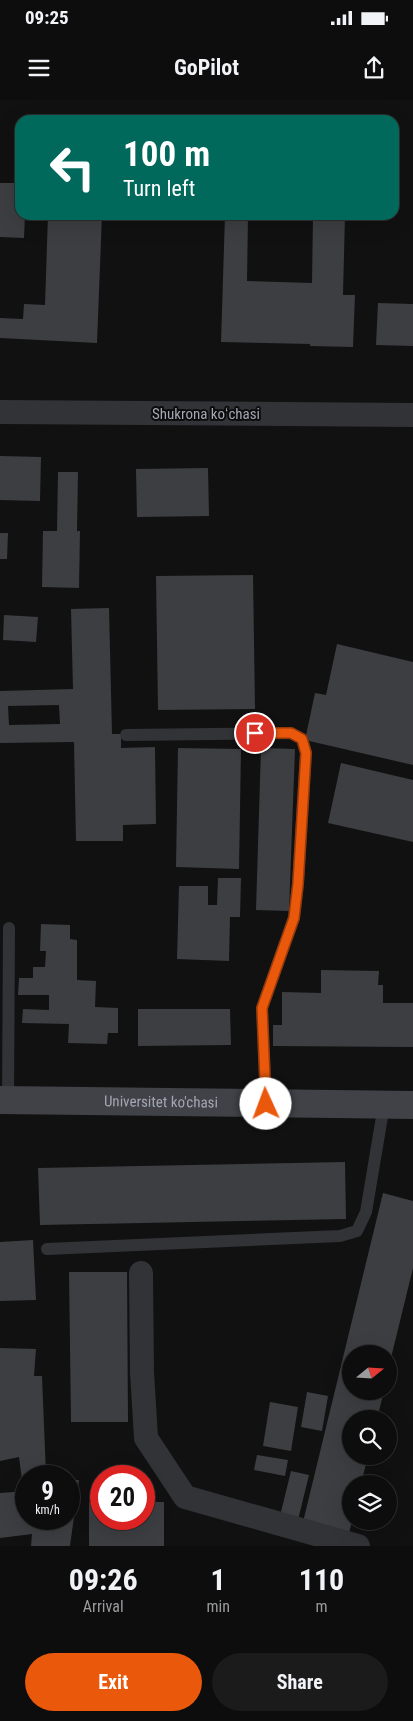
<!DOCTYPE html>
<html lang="en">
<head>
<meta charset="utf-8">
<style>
	body { margin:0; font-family:"Roboto Condensed",sans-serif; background:#1b1b1c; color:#f1f3f6; height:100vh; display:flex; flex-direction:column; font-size:19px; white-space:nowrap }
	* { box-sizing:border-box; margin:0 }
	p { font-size:16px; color:#9a9c9e }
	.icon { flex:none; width:28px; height:28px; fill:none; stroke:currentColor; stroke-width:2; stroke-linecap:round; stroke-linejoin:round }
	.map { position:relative; height:1446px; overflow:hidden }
	.panel { display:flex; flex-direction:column; background:#0d0d0e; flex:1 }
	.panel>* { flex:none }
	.top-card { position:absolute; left:15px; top:15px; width:384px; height:105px; border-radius:15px; box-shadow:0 5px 20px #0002,0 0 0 1px #2d2d2e; background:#00695c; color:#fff; overflow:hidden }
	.needle { width:32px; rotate:72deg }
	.buttons { position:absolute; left:342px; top:1245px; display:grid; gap:10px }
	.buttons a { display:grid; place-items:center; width:55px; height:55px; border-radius:50%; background:#0d0d0e; box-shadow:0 5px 20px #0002,0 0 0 1px #2d2d2e; font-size:25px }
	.speed { position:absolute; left:15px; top:1365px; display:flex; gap:10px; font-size:25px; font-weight:700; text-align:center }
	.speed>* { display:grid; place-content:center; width:65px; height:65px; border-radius:50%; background:#0d0d0e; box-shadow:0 5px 20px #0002,0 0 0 1px #2d2d2e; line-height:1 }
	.speed small { font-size:12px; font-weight:400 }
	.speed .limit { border:8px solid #d22; background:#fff; color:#111 }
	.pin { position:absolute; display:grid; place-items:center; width:42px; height:42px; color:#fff; margin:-21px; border:2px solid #fff; border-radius:50%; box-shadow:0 1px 5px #0007 }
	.me { position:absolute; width:55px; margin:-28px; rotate:358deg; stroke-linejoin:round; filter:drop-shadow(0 0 4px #0008) }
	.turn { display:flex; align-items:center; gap:18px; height:105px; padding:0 25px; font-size:22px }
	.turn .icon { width:65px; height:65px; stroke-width:2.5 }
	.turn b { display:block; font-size:35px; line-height:42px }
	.eta { display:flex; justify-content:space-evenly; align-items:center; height:85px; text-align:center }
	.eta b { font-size:30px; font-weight:700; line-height:35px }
	.cta { display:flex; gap:10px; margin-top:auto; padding:10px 25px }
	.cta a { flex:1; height:58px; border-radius:30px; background:#ea580c; color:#fff; font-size:20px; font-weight:700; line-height:58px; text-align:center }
	.cta a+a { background:#1b1b1c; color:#f1f3f6 }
	.status { display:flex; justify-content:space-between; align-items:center; height:35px; padding:0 25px; background:#0d0d0e; direction:ltr }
	.status svg { height:14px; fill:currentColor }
	header { display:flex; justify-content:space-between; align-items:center; height:65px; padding:0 25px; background:#0d0d0e; font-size:22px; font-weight:700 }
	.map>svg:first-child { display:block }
</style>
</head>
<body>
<div class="status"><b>09:25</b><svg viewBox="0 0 49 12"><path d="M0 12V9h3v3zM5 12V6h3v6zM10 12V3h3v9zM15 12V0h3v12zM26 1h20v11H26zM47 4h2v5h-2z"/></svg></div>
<header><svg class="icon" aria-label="menu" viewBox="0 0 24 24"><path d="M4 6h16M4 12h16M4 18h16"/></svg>GoPilot<svg class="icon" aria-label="share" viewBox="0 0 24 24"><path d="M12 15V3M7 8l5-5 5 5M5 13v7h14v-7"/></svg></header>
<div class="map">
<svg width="413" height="1446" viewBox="0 0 413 1446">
	<rect width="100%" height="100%" fill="#111112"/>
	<!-- building -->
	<g fill="#3d3e42" fill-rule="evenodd">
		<polygon points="0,83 20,83 20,115 25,115 24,138 0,137"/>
		<polygon points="48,115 102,115 97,243 0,238 0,218 23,219 24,204 45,205"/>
		<polygon points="225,115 248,115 247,181 312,183 313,115 345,115 343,195 355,195 353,247 310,246 310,244 221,242"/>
		<polygon points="378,203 413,204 413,246 376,245"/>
		<polygon points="0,356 41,357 40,401 0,400"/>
		<polygon points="208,368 209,416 137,417 136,369"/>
		<polygon points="58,372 78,372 77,431 80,431 79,488 42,487 43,431 57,431"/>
		<polygon points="0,433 8,433 7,459 0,459"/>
		<polygon points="253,475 255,609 158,610 156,476"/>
		<path d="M109,508l3,126h9v14l34,-1 1,77 -33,1v16h-47l-2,-99 -74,1v-52l73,-2 -2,-80zM59,605l1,19 -51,1 -1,-19z"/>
		<polygon points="4,515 38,517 36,542 3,540"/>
		<polygon points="337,544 413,562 413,665 305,640 315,593 326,595"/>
		<polygon points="178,648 241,649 239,769 176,767"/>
		<polygon points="261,648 295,649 289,811 256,810"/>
		<polygon points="341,663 413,680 413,742 328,723"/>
		<polygon points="218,778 241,778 240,817 230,817 229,861 177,859 179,786 208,786 208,805 217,805"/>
		<polygon points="41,824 70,825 70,839 77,840 77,880 96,881 95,907 118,908 118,933 108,933 107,944 68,943 69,924 22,923 23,909 49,910 49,895 18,895 19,878 33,878 33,867 45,867 46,851 40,851"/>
		<polygon points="321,870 379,871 378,885 383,885 383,903 413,903 413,947 273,946 273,925 282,925 282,892 321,893"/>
		<polygon points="138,909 230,909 231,945 138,946"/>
		<polygon points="345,1062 346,1119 40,1125 38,1068"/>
		<polygon points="383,1093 413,1101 413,1168 389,1266 389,1254 351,1254 351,1291 384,1291 377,1319 351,1319 351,1356 368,1356 361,1384 351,1384 352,1421 349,1433 303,1422"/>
		<polygon points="33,1140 36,1200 0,1201 0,1142"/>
		<polygon points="69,1172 127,1172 128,1322 71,1322"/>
		<polygon points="0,1248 36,1249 34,1276 42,1276 46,1375 26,1376 26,1379 22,1380 19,1357 0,1361"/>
		<polygon points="307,1292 328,1296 322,1331 301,1327"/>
		<polygon points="270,1302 298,1307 291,1351 263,1346"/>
		<polygon points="257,1355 288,1360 285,1376 254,1370"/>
		<polygon points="291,1371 309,1375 298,1420 280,1416"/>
		<polygon points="69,1380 79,1380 70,1446 31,1446 32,1434 0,1438 0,1393 26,1391 26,1419 69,1419"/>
		<polygon points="89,1402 101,1402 101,1419 144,1419 144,1402 164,1402 164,1446 89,1446"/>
	</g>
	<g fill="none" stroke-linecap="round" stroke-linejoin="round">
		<!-- lane -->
		<g stroke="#323337" stroke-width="12">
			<polyline points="126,635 291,633 302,639 306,653 298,784 294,818 262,908 266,1003"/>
			<polyline points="8,1001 9,828"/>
			<polyline points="47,1149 340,1136 357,1131 366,1112 384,1005"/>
		</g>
		<!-- street -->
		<g stroke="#323337" stroke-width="24">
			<polyline points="0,312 413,315"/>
			<polyline points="141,1173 142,1272 146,1338 185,1397 358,1446"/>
		</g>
		<!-- secondary -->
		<path stroke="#404247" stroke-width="28" id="s1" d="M0,1000l413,5"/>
	</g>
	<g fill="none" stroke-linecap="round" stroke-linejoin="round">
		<!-- route casing -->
		<g stroke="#983908" stroke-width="12">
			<polyline id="route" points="255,633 291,633 302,639 306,653 298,784 294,818 262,908 266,1004"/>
		</g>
		<!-- route -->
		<use href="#route" stroke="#ea580c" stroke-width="9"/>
	</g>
	<g text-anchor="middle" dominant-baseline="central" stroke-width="4" stroke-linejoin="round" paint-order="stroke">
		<!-- street labels -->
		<g font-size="15" fill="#a3a7b3" stroke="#0c0c0d">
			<text x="206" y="314">Shukrona koʻchasi</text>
			<text stroke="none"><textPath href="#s1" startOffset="161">Universitet ko'chasi</textPath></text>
		</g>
	</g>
</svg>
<div class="buttons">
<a><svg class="needle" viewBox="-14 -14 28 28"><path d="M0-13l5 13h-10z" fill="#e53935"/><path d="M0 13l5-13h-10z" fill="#9a9c9e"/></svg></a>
<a><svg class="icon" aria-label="search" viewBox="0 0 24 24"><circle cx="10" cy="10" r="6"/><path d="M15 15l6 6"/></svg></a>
<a><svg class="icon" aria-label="layers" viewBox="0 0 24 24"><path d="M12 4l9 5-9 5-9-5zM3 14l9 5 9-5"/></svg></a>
</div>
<div class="speed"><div>9<small>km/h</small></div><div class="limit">20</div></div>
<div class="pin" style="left:255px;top:633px;background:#d93025"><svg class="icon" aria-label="arrive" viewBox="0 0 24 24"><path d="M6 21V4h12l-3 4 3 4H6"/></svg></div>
<svg class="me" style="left:266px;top:1004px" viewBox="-20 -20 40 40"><circle r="19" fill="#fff"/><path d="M0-13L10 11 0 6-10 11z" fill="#ea580c"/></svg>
<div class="top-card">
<div class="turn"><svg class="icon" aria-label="left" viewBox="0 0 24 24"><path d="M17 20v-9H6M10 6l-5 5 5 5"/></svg><div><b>100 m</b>Turn left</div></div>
</div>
</div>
<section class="panel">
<div class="eta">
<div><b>09:26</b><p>Arrival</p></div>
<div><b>1</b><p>min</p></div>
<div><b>110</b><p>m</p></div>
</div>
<div class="cta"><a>Exit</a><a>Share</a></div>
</section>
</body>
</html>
